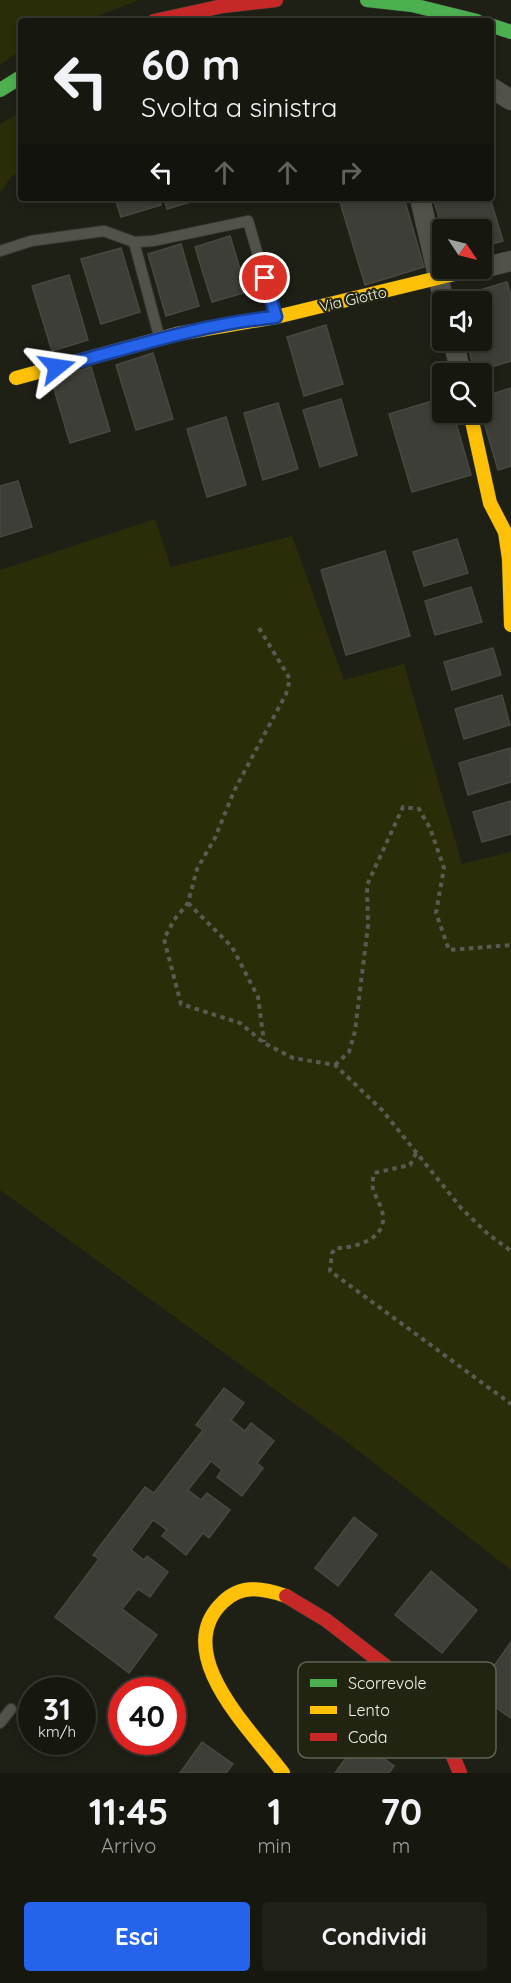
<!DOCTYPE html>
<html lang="it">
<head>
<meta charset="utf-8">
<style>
	body { margin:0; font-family:Quicksand,sans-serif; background:#1f2119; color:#f1f3f6; height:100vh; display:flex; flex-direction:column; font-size:22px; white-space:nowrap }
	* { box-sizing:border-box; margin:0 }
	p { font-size:20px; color:#9ea09f }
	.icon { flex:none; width:33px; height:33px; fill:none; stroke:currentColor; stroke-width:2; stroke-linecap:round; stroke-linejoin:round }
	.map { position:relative; height:1773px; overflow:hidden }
	.sheet { display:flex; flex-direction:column; background:#161810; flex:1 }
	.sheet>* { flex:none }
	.top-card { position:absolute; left:18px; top:18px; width:476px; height:183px; border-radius:6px; box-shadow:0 3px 9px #0003,0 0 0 2px #353730; background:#161810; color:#f1f3f6; overflow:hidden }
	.needle { width:39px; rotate:125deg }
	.buttons { position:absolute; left:432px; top:219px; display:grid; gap:12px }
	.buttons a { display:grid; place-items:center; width:60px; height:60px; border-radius:6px; background:#161810; box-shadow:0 3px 9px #0003,0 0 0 2px #353730; font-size:30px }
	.speed { position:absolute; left:18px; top:1677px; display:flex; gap:12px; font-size:30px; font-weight:700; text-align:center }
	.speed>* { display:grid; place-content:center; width:78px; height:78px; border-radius:50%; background:#161810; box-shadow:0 3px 9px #0003,0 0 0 2px #353730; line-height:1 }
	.speed small { font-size:15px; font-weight:400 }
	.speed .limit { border:9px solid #d22; background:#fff; color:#111 }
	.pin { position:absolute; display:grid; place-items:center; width:51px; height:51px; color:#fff; margin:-26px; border:3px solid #fff; border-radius:50%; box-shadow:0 2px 6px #0007 }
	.me { position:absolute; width:66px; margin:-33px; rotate:75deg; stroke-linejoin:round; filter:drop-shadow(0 0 4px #0008) }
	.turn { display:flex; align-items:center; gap:21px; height:126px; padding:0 24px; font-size:27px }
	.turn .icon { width:78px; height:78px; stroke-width:2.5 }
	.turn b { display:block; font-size:42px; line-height:51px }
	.lanes { display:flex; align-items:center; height:57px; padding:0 24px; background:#0003; justify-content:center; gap:30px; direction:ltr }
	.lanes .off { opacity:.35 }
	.eta { display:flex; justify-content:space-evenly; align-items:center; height:102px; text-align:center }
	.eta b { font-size:36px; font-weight:700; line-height:42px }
	.button { display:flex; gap:12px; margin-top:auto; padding:12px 24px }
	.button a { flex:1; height:69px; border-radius:6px; background:#2563eb; color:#fff; font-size:24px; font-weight:700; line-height:69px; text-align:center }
	.button a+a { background:#1f2119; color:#f1f3f6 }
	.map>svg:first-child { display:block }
</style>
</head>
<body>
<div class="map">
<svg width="511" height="1773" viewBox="0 0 511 1773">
	<rect width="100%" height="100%" fill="#1e2016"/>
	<!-- green -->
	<g fill="#2a2d08">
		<polygon points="0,0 139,0 85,21 21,21 21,50 0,65"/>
		<polygon points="21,112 21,170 11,177 0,193 0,124"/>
		<polygon points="155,519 171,567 292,536 344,680 404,664 462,864 511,852 511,1570 347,1442 0,1190 0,570"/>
	</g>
	<!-- building -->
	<g fill="#3d3e37" stroke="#474940" stroke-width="1.5">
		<polygon points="115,198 159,198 161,205 121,217"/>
		<polygon points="164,198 204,198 167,209"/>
		<polygon points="253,198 270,198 254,202"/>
		<polygon points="354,198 404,198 424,267 365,285 340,202"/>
		<polygon points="433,198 490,198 503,241 482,247 482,230 443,230"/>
		<polygon points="230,236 247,292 212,302 195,247"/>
		<polygon points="181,244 199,306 166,316 148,254"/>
		<polygon points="121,248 140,312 101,324 81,259"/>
		<polygon points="69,275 88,340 52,351 32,286"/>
		<polygon points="507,282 511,295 511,361 475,372 466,340 482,340 482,302 454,302 453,298"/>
		<polygon points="326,325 343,384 304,396 287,337"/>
		<polygon points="153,353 173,419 136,430 116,365"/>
		<polygon points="91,367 110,431 70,443 51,379"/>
		<polygon points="511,388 511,466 498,470 481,412 482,397"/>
		<polygon points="442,398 442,412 453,412 471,475 412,492 389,414"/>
		<polygon points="341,399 357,455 320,467 303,410"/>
		<polygon points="278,403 298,469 263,480 244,413"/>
		<polygon points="226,417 246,485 207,497 187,429"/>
		<polygon points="18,481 32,527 0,537 0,486"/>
		<polygon points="457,539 468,573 424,586 413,552"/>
		<polygon points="385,551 410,636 346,655 321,570"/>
		<polygon points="471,587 482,622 435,635 425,601"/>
		<polygon points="493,648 501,675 452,690 444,662"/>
		<polygon points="502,695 510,725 464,739 455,709"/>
		<polygon points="510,748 511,782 468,795 459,763"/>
		<polygon points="511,801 511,834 482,842 473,812"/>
		<polygon points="224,1388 244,1403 231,1420 245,1431 251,1423 274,1441 257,1463 263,1468 242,1496 217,1477 222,1470 211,1461 188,1490 201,1500 207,1493 230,1510 209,1538 203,1533 186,1555 162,1536 167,1530 153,1520 131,1550 144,1560 147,1556 168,1572 150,1597 138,1589 122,1609 157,1635 129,1673 55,1617 99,1559 93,1555 145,1487 154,1493 203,1430 196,1425"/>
		<polygon points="354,1517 377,1535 338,1586 315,1568"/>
		<polygon points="431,1571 477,1610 442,1653 395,1615"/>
		<polygon points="511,1642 511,1718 475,1693"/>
		<polygon points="359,1740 394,1766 389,1773 335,1773"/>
		<polygon points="202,1742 233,1764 226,1773 180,1773"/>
	</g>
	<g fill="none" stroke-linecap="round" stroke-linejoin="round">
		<!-- lane casing -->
		<g stroke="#3b3d34" stroke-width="12">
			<g id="lane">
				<polyline points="134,242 159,336"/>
				<polyline points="0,251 31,241 104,231 134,242 153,241 248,221 276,316"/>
				<polyline points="0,1723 11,1709"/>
			</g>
		</g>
		<!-- street casing -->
		<g stroke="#3b3d34" stroke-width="21">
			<g id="street">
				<polyline points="490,87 511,100"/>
				<polyline points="420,198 444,302"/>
				<polyline points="482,268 511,261"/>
				<polyline points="453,340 461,374"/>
			</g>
		</g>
		<!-- fast casing -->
		<g stroke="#3b3d34" stroke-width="15">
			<g id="fast">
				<polyline points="367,0 412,5 477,21"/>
				<polyline points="490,25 511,32"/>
				<polyline points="0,90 21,77"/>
			</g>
		</g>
		<!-- slow casing -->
		<g stroke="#3b3d34" stroke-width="15">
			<g id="slow">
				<polyline points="16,378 177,334 276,317 479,268"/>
				<polyline points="470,412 490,503 505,532 509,559 511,625"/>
				<path d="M283,1773c-31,-42 -114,-120 -60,-171 18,-18 40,-14 63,-6"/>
			</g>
		</g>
		<!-- jam casing -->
		<g stroke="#3b3d34" stroke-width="15">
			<g id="jam">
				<polyline points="154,21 223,6 276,0"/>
				<polyline points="286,1596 326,1620 414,1688 439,1723 460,1773"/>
			</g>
		</g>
		<!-- path -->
		<g stroke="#595b52" stroke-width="4" stroke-dasharray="4.5 4.5" stroke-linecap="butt">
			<polyline points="259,628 290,679 286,694 234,791 215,838 197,869 188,903 174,920 164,939 181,1004 240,1023 264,1043 293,1058 335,1065 382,1110 461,1208 488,1234 511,1251"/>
			<polyline points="188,903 232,947 258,997 264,1042"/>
			<polyline points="335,1065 349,1052 355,1031 368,926 367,885 403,807 419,809 430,828 444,868 436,913 449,950 511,945"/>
			<path d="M416,1153l-6,12 -36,8c-4,20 1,18 7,35 11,29 -23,40 -45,40l-4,5 -2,18 181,133"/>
		</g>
		<!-- lane -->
		<use href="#lane" stroke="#515249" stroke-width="10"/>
		<!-- street -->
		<use href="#street" stroke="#515249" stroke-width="20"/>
		<!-- fast -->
		<use href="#fast" stroke="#4caf50" stroke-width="14"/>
		<!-- slow -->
		<use href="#slow" stroke="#ffc107" stroke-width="14"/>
		<!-- jam -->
		<use href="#jam" stroke="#c62828" stroke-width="14"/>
	</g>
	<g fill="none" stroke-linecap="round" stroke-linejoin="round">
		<!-- route casing -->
		<g stroke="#184099" stroke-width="15">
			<path id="route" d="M57,367c72,-19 145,-43 219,-50l-11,-39"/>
		</g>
		<!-- route -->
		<use href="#route" stroke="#2563eb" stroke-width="10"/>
	</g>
	<g text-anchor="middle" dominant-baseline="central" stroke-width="4.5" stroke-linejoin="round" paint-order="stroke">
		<!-- street labels -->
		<g font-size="15" fill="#f2f4e8" stroke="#222412">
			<text transform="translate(353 299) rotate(-13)">Via Giotto</text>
		</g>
	</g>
	<!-- legend -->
	<rect x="298" y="1662" width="198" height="96" rx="9" fill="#222412" stroke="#606252" stroke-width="1.5"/>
	<rect x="310" y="1679" width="27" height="8" fill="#4caf50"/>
	<rect x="310" y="1706" width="27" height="8" fill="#ffc107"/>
	<rect x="310" y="1733" width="27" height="8" fill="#c62828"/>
	<g font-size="16" fill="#f2f4e8">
		<text x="348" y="1689">Scorrevole</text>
		<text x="348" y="1716">Lento</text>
		<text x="348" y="1743">Coda</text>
	</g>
</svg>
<div class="buttons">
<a><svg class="needle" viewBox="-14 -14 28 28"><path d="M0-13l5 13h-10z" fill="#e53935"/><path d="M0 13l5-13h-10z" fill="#9ea09f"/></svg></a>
<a><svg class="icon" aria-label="sound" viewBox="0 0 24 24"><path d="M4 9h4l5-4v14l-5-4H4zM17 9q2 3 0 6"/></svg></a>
<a><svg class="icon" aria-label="search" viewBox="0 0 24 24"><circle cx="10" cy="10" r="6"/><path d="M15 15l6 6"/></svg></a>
</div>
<div class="speed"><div>31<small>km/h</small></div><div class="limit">40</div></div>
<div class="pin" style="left:265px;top:278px;background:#d93025"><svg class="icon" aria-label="arrive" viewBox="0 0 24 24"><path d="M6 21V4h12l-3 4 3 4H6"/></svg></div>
<svg class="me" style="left:57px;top:367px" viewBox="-20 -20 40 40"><path d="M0-17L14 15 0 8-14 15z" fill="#2563eb" stroke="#fff" stroke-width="4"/></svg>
<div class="top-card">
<div class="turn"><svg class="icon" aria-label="left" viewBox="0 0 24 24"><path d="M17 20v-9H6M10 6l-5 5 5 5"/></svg><div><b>60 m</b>Svolta a sinistra</div></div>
<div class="lanes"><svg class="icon" aria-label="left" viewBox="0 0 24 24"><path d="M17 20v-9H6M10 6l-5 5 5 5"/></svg><svg class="icon off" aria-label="ahead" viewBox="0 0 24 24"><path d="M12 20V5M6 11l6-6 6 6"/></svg><svg class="icon off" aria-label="ahead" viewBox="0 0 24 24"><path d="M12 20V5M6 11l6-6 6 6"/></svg><svg class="icon off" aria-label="right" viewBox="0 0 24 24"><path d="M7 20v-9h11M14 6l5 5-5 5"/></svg></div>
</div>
</div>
<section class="sheet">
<div class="eta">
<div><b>11:45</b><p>Arrivo</p></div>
<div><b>1</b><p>min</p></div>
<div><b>70</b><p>m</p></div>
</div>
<div class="button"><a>Esci</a><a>Condividi</a></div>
</section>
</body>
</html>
